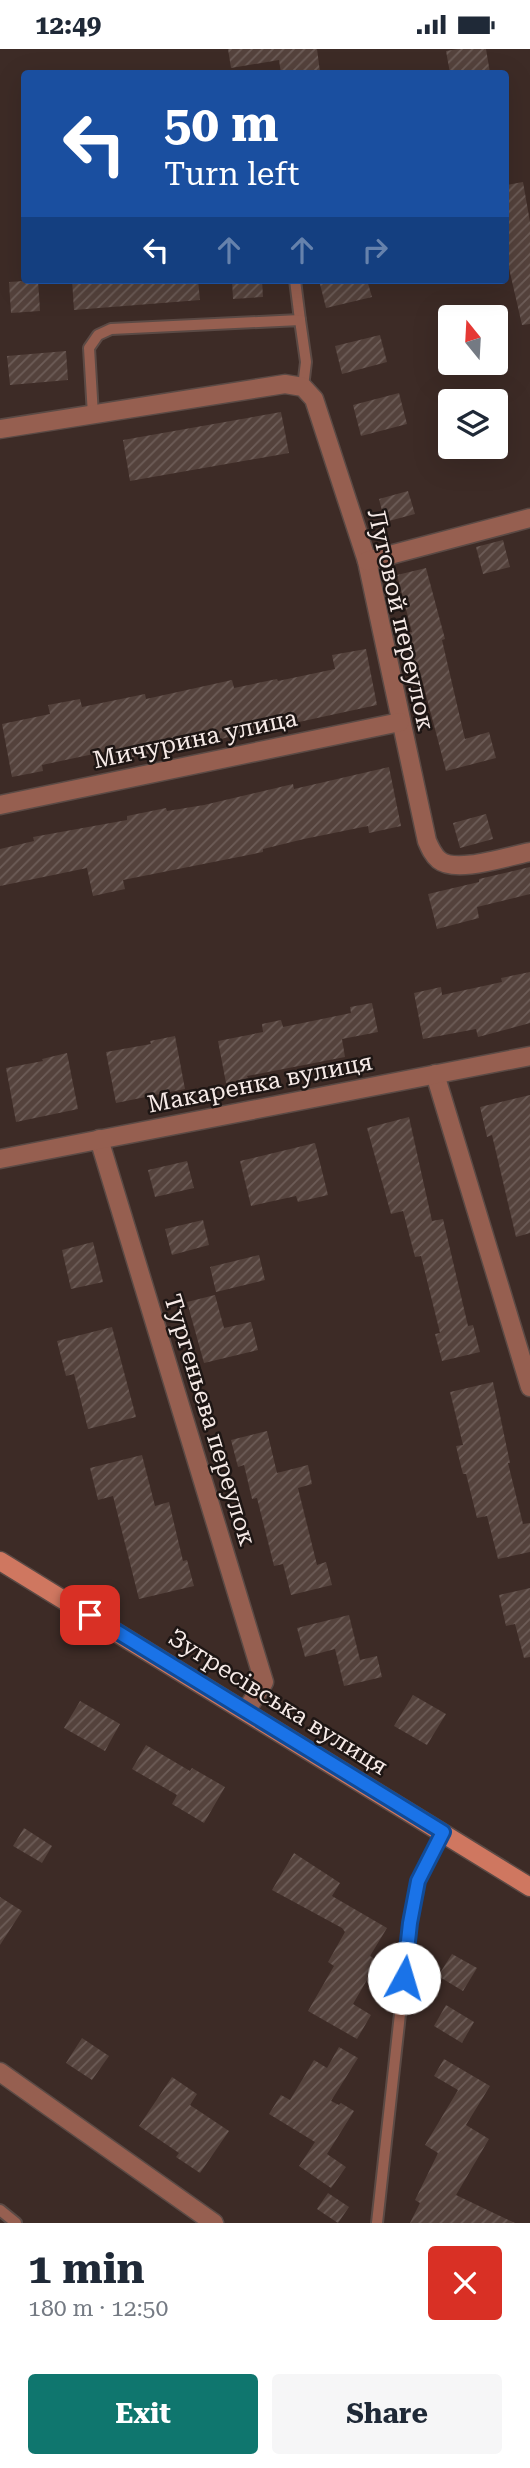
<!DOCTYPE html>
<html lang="en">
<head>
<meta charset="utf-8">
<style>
	body { margin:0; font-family:"Roboto Serif",serif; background:#f6f6f7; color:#1f2937; height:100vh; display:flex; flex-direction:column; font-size:26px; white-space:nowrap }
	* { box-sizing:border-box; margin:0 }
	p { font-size:23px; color:#747a83 }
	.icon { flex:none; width:38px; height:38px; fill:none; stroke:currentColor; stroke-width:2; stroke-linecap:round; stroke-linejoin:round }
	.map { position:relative; height:2174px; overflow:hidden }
	.side { display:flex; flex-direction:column; background:#fff; flex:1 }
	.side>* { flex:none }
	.guide { position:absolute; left:21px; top:21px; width:488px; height:214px; border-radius:7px; box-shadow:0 7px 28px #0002; background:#1a4fa0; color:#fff; overflow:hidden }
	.needle { width:46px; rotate:342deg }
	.buttons { position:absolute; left:438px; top:256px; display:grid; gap:14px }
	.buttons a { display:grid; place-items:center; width:70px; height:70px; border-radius:7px; background:#fff; box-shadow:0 7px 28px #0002; font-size:35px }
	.pin { position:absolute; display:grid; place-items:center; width:60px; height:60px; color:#fff; margin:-30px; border-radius:14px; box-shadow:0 4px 10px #0006 }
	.me { position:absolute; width:77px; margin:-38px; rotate:6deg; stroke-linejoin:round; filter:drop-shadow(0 0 5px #0008) }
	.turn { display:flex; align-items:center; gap:24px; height:147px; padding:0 28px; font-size:32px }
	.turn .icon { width:91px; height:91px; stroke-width:2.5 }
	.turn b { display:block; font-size:49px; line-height:60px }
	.lanes { display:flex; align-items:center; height:66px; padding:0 28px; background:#0003; justify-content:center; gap:35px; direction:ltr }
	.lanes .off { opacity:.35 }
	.round { display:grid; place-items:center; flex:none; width:74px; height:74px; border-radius:7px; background:#f6f6f7 }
	.head { display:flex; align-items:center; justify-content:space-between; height:119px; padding:0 28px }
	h1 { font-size:42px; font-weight:700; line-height:52px }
	.primary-button { display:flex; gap:14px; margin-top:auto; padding:14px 28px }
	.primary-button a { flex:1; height:80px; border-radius:7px; background:#0f766e; color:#fff; font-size:28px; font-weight:700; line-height:80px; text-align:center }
	.primary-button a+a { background:#f6f6f7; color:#1f2937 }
	.status { display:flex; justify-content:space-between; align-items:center; height:49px; padding:0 35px; background:#fff; direction:ltr }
	.status svg { height:19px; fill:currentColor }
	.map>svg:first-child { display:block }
</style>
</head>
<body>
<div class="status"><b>12:49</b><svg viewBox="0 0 49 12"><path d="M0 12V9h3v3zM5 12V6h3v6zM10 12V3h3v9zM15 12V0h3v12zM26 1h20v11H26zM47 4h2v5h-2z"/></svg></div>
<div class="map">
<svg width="530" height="2174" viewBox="0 0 530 2174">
	<defs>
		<pattern id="building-hatch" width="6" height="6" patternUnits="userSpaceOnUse" patternTransform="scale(1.75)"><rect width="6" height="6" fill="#54423c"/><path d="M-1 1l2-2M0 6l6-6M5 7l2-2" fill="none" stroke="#6d5d58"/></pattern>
	</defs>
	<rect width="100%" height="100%" fill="#3d2b26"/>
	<!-- building -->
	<g fill="url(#building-hatch)">
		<polygon points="228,0 317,0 320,23 281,24 279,11 231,19"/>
		<polygon points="458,0 486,0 490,24 450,24 446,2"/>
		<polygon points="523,133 530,173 530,275 522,276 506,206 506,136"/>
		<polygon points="38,231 40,262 11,264 9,233"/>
		<polygon points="72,231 198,231 200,251 74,261"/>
		<polygon points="232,231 262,231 263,248 233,250"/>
		<polygon points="319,231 367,231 372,248 326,259"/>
		<polygon points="380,286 387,313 342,325 335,297"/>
		<polygon points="66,302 68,331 10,336 7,307"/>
		<polygon points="399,344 407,375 361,387 353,356"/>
		<polygon points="281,363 289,404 130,432 123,391"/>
		<polygon points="408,442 415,465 385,473 379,450"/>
		<polygon points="503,491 510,518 483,525 476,498"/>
		<polygon points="426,519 445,590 442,591 465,690 489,683 496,709 446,722 420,623 416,624 405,584 412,583 397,526"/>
		<polygon points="366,600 377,656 202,694 201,691 157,700 157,703 119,711 117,700 42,716 43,722 12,728 2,675 50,665 48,656 80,650 82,658 145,645 146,650 232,631 234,639 277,630 278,632 335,620 332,606"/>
		<polygon points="389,718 401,777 369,784 368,777 304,790 263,800 263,803 123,831 125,840 93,847 87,819 0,837 0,800 34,792 33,788 127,771 127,767 166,759 167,762 204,756 293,735 294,740"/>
		<polygon points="486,765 493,790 460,799 453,774"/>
		<polygon points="530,818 530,845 477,858 479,869 437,880 428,845 479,833 479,830"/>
		<polygon points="530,923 530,974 478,988 476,980 423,990 414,944 441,938 442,946 502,933 501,929"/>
		<polygon points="372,954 378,983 342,990 345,1008 247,1027 248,1029 226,1034 218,992 263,983 262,975 281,971 283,978 351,964 350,958"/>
		<polygon points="175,987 185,1040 116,1054 106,1003 151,995 150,992"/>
		<polygon points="67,1004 78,1060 16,1073 6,1019 43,1012 42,1010"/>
		<polygon points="530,1046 530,1184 516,1188 492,1086 487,1088 480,1058"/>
		<polygon points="409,1068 432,1172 443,1170 468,1277 473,1276 480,1303 442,1312 435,1285 440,1284 421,1207 415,1208 403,1162 391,1165 367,1079"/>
		<polygon points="315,1094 328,1146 298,1153 296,1147 251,1157 240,1112"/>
		<polygon points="187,1112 194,1139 155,1148 148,1121"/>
		<polygon points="203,1171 209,1196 172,1206 165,1180"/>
		<polygon points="93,1193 103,1233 71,1240 62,1201"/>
		<polygon points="259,1206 265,1231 216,1243 210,1218"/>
		<polygon points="215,1246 224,1279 251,1273 258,1301 204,1314 187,1253"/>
		<polygon points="112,1278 136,1368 88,1380 74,1325 66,1327 57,1292"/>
		<polygon points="493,1333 510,1414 508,1414 523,1475 530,1474 530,1503 498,1510 487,1467 477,1469 466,1425 463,1425 456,1397 463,1396 450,1343"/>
		<polygon points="267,1382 277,1424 308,1416 312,1435 298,1439 317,1516 326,1513 332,1536 291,1546 283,1515 274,1517 257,1449 252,1450 244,1416 238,1418 231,1391"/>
		<polygon points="142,1406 155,1457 169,1453 183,1512 187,1511 194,1537 139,1550 113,1447 98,1451 90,1419"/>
		<polygon points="530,1539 530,1608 524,1609 515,1575 506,1577 499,1546"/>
		<polygon points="349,1566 360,1611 377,1607 382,1628 344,1637 335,1600 305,1608 297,1579"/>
		<polygon points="413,1646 446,1665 427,1696 394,1677"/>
		<polygon points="80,1652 120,1675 105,1702 64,1679"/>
		<polygon points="146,1696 190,1722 192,1719 225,1738 204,1774 172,1755 177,1746 132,1720"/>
		<polygon points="24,1779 52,1797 42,1814 13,1797"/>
		<polygon points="294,1804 340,1834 332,1847 387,1879 370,1907 378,1912 353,1955 371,1966 357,1990 308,1962 334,1917 328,1913 345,1883 342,1879 272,1841"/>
		<polygon points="0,1848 22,1862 0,1896"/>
		<polygon points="452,1905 477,1919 463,1942 438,1927"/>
		<polygon points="446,1956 474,1973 462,1994 434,1977"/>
		<polygon points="82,1989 109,2007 92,2031 66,2014"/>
		<polygon points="339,1998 358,2009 331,2052 339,2056 341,2054 354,2062 327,2105 346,2118 331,2139 299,2117 315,2093 269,2065 281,2046 290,2051 314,2011 327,2019"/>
		<polygon points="444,2010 490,2037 466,2076 489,2090 456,2146 515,2174 410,2174 420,2154 415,2151 438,2104 425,2096 458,2041 434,2027"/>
		<polygon points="172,2028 197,2045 190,2056 229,2082 200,2124 176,2108 179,2104 139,2077"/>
		<polygon points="328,2144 349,2158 338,2174 317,2160"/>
	</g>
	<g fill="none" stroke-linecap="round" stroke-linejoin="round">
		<!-- lane casing -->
		<g stroke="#5b4a45" stroke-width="14">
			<g id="lane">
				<polyline points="295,231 300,271"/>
				<polyline points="93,366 89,299 98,286 111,280 300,271 306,313 303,338"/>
				<polyline points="0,2161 16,2174"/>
				<polyline points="377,2174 410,1874 418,1832 443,1783"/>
			</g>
		</g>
		<!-- street casing -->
		<g stroke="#5b4a45" stroke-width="21">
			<g id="street">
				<path d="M0,380l285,-45 18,3 11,12 53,162 60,280c3,7 6,14 12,19 17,14 69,-4 91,-8"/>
				<polyline points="367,512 530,469"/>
				<polyline points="0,756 400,673"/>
				<polyline points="435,1025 530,1338"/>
				<polyline points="99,1090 264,1633 246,1662"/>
				<polyline points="0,1110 530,1007"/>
				<polyline points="0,2023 214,2174"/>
			</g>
		</g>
		<!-- secondary casing -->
		<g stroke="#5b4a45" stroke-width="21">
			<polyline id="secondary" points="0,1512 530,1838"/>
		</g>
		<!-- lane -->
		<use href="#lane" stroke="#965f50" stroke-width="10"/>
		<!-- street -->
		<use href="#street" stroke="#965f50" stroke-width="18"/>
		<!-- secondary -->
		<use href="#secondary" stroke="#cf7760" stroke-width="18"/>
	</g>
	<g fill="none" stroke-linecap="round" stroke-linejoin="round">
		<!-- route casing -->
		<g stroke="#114b97" stroke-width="18">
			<polyline id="route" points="90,1566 443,1783 418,1832 410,1874 404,1929"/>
		</g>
		<!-- route -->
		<use href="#route" stroke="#1a73e8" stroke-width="12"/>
	</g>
	<g text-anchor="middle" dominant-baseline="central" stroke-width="5" stroke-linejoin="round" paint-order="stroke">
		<!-- street labels -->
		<g font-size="24" fill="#f6eae7" stroke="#1e1614">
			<text transform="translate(401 571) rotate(77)">Луговой переулок</text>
			<text transform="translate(195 690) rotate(-12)">Мичурина улица</text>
			<text transform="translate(260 1034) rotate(-11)">Макаренка вулиця</text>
			<text transform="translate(210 1371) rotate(73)">Тургеньева переулок</text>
			<text transform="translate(278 1653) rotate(32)">Зугресівська вулиця</text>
		</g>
	</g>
</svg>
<div class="buttons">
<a><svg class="needle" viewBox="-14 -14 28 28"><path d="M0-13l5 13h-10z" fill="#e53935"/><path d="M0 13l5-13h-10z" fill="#747a83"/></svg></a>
<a><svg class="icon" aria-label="layers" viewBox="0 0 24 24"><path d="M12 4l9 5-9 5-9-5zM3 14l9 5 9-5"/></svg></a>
</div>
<div class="pin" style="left:90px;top:1566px;background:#d93025"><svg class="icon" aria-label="arrive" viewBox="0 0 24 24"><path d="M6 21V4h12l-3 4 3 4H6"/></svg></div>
<svg class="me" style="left:404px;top:1929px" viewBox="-20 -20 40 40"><circle r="19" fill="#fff"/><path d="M0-13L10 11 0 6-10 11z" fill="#1a73e8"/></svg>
<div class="guide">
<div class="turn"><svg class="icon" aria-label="left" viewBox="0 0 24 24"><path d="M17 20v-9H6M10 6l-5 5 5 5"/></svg><div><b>50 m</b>Turn left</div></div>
<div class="lanes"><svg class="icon" aria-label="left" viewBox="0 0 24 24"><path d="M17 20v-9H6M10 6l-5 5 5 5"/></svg><svg class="icon off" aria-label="ahead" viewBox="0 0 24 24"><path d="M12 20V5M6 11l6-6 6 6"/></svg><svg class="icon off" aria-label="ahead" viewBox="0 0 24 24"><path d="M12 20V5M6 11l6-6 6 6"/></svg><svg class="icon off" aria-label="right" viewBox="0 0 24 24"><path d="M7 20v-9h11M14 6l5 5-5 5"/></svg></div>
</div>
</div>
<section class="side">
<div class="head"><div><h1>1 min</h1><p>180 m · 12:50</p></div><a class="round" style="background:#d93025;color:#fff"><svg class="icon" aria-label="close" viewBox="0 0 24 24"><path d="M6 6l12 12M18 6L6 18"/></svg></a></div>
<div class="primary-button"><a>Exit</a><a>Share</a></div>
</section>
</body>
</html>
